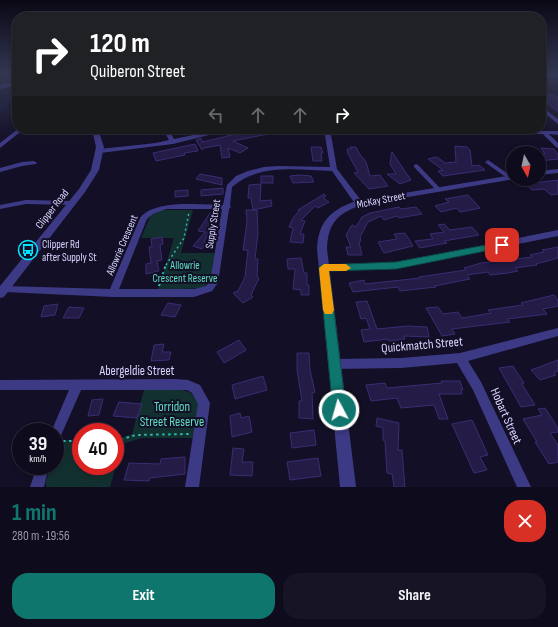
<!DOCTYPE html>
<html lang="en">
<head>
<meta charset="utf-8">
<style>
	body { margin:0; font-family:"Sofia Sans Condensed",sans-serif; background:#171425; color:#f1f3f6; height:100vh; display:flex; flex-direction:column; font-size:15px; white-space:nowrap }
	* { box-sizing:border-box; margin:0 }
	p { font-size:13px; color:#9b9ba3 }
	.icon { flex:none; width:22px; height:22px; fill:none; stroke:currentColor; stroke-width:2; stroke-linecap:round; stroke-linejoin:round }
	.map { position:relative; height:487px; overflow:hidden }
	.panel { display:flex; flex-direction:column; background:#0e0b1c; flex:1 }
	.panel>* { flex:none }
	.top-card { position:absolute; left:12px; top:12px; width:534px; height:122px; border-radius:16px; box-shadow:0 2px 6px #0003,0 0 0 1px #2e2b3b; background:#202124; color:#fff; overflow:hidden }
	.needle { width:26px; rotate:171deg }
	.tools { position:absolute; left:506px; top:146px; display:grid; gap:8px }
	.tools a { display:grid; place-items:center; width:40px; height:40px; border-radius:50%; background:#0e0b1c; box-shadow:0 2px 6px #0003,0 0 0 1px #2e2b3b; font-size:20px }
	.speed { position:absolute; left:12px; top:423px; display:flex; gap:8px; font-size:20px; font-weight:700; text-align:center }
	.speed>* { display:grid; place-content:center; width:52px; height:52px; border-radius:50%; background:#0e0b1c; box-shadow:0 2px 6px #0003,0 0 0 1px #2e2b3b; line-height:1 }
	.speed small { font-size:10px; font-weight:400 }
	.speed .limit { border:6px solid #d22; background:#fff; color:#111 }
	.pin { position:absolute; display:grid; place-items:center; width:34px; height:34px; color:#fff; margin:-17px; border-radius:8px; box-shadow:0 2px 6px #0006 }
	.me { position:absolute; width:44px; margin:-22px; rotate:354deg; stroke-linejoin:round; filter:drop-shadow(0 0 3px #0008) }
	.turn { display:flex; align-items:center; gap:14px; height:84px; padding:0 12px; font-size:18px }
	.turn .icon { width:52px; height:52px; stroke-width:2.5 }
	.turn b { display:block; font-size:28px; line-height:34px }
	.lanes { display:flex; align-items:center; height:38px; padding:0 12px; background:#0003; justify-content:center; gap:20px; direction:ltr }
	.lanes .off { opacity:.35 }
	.round { display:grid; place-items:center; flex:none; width:42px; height:42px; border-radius:16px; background:#171425 }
	.headline { display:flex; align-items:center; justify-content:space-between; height:68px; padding:0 12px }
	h1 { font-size:24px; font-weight:700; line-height:30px; color:#0f766e }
	.action { display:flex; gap:8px; margin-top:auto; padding:8px 12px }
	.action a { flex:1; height:46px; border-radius:16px; background:#0f766e; color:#fff; font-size:16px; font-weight:700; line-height:46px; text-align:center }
	.action a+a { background:#171425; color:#f1f3f6 }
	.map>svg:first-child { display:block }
</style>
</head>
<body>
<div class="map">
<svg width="558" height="487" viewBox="0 0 558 487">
	<rect width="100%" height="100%" fill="#130f26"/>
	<!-- green -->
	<g fill="#12302f">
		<polygon points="162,210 193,210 181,253 215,253 211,280 204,288 158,290 174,238 141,238 151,215"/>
		<path d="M144,390c16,0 49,-7 54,13 1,8 -4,26 -5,35h-51l-20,6 -12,43h-64v-7l5,-14h4v-11l6,-15h20v26h34v-26l17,-6z"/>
	</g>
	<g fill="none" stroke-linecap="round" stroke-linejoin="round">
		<!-- stream -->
		<polyline stroke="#0a1f44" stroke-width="1" points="0,112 17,89"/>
	</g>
	<!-- building -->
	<g fill="#241b47" stroke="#3b2d73">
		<polygon points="544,93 558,97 558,112 541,98 541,95"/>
		<polygon points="257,129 281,129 281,133 263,135 233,141 248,148 240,153 228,148 230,157 222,158 220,145 204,148 202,150 196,140 201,138 202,142"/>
		<polygon points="195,144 198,151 184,153 185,155 170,158 156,161 153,153"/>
		<polygon points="455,146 467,147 470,150 472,166 479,165 485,170 443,176 438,171 443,170 428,159 437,157 445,163 456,162"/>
		<polygon points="311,147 321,147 323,153 321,154 322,161 313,161"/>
		<polygon points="350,147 356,147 359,153 366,162 370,176 380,175 388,186 369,189 354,173 358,172 348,154 347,149 351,149"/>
		<polygon points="541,148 554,149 558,154 558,159 539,161 539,154 545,154"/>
		<polygon points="392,152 411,180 400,184 387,174 396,174 390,164"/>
		<polygon points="200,174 222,178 222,185 196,179"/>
		<polygon points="299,175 311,176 314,182 293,183 290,176"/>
		<rect x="261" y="176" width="12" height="7"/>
		<polygon points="558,180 558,194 551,195 544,189 532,190 526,184"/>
		<polygon points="261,184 260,201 271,200 272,206 253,210 251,198 248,198 249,185"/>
		<polygon points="223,188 223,194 201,196 201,190"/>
		<polygon points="188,190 188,196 175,197 175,191"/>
		<polygon points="324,194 326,196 323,198 329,202 318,208 315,206 301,220 305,221 300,234 304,234 303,243 290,242 293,228 289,227 293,218 300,210 298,210"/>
		<polygon points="468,195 480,208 460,212 457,208 441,212 435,206 449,202 445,199"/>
		<polygon points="399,207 401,209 416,207 422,214 399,218 397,216 384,220 381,216 368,222 360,237 361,241 359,242 362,255 348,255 346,247 351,247 346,235 352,225 356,227 362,217 370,213"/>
		<polygon points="246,210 257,210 258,233 255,259 258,259 257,277 259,278 251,295 253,297 243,303 233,293 238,291 245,277 248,250 243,250 247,222"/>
		<polygon points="210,213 218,214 204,242 207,243 202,249 193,246 205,232 198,231"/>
		<polygon points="444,224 450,230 472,227 479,235 444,241 447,243 420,248 415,241 433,239 430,234 444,232 438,225"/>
		<polygon points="405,233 413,246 384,253 378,242 397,239 394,234"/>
		<polygon points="162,237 163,244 160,245 162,260 157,261 159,271 146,274 146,264 151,263 149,247 152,247 151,239"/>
		<polygon points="558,247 558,258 536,264 537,265 515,268 518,271 508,273 490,275 488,272 467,275 470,279 435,286 436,287 400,291 398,287 353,292 349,283 364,280 365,284 420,278 419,277 466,270 464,268 481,263 532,257 530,255 544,252 542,250"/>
		<polygon points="301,258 304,273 307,273 307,285 309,285 309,295 301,295 301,290 293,289 295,269 288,269 287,259"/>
		<polygon points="554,295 558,300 558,306 543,309 547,314 507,319 510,322 452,329 455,334 442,336 426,308 438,307 443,314 458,312 462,318 491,313 488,310 523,305 521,303"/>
		<polygon points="367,301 377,329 408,326 427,327 429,337 404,336 405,339 389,341 388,339 364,342 361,330 370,329 366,318 361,319 356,302"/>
		<polygon points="168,303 181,305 175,317 161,315"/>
		<polygon points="58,304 55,315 41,317 44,306"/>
		<polygon points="69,307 84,308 79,318 63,318"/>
		<polygon points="239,340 246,350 224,363 217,352"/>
		<polygon points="164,344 162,352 171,352 169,360 151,361 154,345"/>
		<polygon points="297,353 309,353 310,370 315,392 312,393 313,419 299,418 299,401 302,401 297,370"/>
		<polygon points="558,360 558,371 554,373 556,375 540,380 531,370"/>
		<polygon points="513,366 524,383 522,384 535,405 521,407 499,368"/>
		<polygon points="263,376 267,390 235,399 232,385"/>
		<polygon points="441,381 460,381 463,390 461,390 462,394 439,394 448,419 439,419 434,405 401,408 397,398 371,401 366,385 385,383 387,388 442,383"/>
		<polygon points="103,399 99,415 88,416 92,400"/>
		<polygon points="119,402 142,404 137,418 113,416"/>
		<polygon points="545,408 558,428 558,432 550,433 558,445 558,462 549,464 535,442 537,442 523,419 542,415 538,409"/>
		<polygon points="240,413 241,418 249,416 252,432 232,437 230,416"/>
		<polygon points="377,418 399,423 398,450 402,450 405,487 394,487 392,474 387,473 385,441 383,440 383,428 376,426"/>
		<polygon points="472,420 488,455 480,457 487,470 474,473 452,424"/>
		<polygon points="314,430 316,445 292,448 290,433"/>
		<polygon points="233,448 244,449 242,462 253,462 252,476 230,475"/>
		<polygon points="185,457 185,474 150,478 149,481 124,480 129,463 160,464 161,459"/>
		<polygon points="318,458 321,476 290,480 287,462"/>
	</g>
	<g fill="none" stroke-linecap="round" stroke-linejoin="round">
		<!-- path-far1 -->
		<polyline stroke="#2fb8b0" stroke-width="1.5" stroke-dasharray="2 3" stroke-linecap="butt" points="166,265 184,238 189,212"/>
		<!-- path -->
		<g stroke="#2fb8b0" stroke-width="2" stroke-dasharray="2.5 3.5" stroke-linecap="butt">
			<polyline points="159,286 166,264"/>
			<polyline points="63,441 81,441"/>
			<polyline points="115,441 136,435 189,434"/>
		</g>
		<!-- minor -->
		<g fill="#3d3a85" fill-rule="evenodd">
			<polygon points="541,106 558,119 558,124 541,110"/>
			<polygon points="18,129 24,129 0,148 0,143"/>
			<polygon points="163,129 169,129 174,139 222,129 233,129 173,144 100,153 97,151 100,149 156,143 169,140"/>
			<path d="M324,129h6l7,40 26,34 -1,2h-6l-24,-34c-33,-1 -73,-8 -100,16l-2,18 1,2 -2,2 -11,74 -6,8 -18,6h-81l-108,-5 -3,-1 -2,-2 2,-2 3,-1 105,3 30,-71c15,-19 60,-13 83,-13l4,-20 9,-9 12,-5 16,-4 14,-1 52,1zM166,209h56l-12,73 -4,4 -12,3h-75l28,-70 6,-5z"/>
			<polygon points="385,129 393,129 398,131 558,131 558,135 549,134 558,143 558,148 556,147 543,134 397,135"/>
			<polygon points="488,160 511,176 511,178 507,178 486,163 485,162"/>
			<polygon points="34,161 37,163 36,164 22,166 0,172 0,168 22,162"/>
			<polygon points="416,164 418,165 440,188 440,190 436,190 414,167 414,165"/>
			<polygon points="26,200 72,201 76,203 72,205 26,204 0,209 0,205"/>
			<polygon points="558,230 558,236 395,269 324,271 321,270 320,268 321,266 324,265 395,263"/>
			<polygon points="558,328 558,336 468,361 481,382 531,487 517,487 473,390 457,363 401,368 334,369 330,367 329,364 330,361 334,359 401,358 460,353"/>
			<polygon points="175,379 188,380 200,385 210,403 199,487 185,487 198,404 192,393 187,390 81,390 59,440 55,442 55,432 51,432 69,390 0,390 0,380"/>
			<polygon points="37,466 49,466 44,487 30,487"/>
		</g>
		<!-- tertiary -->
		<g fill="#3d3a85" fill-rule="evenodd">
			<rect x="541" y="75" width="17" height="2"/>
			<polygon points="17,81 17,85 0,89 0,85"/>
			<polygon points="92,129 98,129 104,147 99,170 85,192 4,297 0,298 0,286 79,189 91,170 96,147"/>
			<polygon points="558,169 558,173 539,175 539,171"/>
			<path d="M513,175v4h2l-154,26c-24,9 -33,18 -34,44l29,238h-16l-23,-238c1,-28 14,-39 39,-48z"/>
		</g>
	</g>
	<!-- sky -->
	<linearGradient id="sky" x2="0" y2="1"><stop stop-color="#0a0815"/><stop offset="0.52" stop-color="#333752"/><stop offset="1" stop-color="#333752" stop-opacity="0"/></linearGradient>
	<rect width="558" height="143" fill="url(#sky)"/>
	<!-- route -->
	<polygon fill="#0f766e" stroke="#0a4d48" points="502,242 505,243 505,247 396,269 329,271 346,410 344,415 339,417 335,415 333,410 319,268 321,265 396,262"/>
	<!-- slow -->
	<polygon fill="#f59e0b" points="324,264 346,264 351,268 346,271 329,271 334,310 332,314 325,314 323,310 319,268"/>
	<!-- icons -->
	<defs>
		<g id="bus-ring" transform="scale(1)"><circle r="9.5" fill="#130f26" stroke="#00e5ff" stroke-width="1.5"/><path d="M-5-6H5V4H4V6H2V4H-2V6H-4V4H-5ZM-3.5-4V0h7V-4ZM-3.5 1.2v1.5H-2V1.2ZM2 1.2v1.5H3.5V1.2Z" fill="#00e5ff"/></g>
	</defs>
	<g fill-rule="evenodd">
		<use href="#bus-ring" x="28" y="250"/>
	</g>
	<g text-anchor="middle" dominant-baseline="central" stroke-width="4" stroke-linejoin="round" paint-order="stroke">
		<!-- street labels -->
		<g font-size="11" fill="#d9d4ff" stroke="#130f26">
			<text transform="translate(381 200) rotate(-11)">McKay Street</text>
			<text transform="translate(52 209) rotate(-52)">Clipper Road</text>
			<text transform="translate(213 224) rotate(-81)">Supply Street</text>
			<text transform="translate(122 245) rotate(-67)">Allowrie Crescent</text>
		</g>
		<!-- poi labels -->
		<g font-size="11" fill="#d9d4ff" stroke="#130f26" text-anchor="start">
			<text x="42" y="244">Clipper Rd<tspan x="42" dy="13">after Supply St</tspan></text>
		</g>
		<!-- park labels -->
		<g font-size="11" fill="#5fe0c0" stroke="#130f26">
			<text x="185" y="265">Allowrie<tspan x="185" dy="13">Crescent Reserve</tspan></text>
		</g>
		<!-- near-street labels -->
		<g font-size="13" fill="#d9d4ff" stroke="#130f26">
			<text transform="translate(422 345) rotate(-5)">Quickmatch Street</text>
			<text x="137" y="371">Abergeldie Street</text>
			<text transform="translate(506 416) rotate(66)">Hobart Street</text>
		</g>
		<!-- near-park labels -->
		<g font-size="13" fill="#5fe0c0" stroke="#130f26">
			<text x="172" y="407">Torridon<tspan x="172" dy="15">Street Reserve</tspan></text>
		</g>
	</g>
</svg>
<div class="tools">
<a><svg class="needle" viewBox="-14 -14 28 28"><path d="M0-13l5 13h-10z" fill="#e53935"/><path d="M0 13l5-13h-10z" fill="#9b9ba3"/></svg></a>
</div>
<div class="speed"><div>39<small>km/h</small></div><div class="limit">40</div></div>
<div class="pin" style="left:502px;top:245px;background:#d93025"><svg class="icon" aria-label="arrive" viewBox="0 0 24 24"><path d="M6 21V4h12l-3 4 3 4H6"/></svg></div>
<svg class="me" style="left:339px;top:410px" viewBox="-20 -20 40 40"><circle r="17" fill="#0f766e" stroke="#fff" stroke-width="3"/><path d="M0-11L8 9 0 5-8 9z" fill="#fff"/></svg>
<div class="top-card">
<div class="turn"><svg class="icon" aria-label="right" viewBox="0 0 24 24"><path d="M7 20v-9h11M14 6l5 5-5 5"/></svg><div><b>120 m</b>Quiberon Street</div></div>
<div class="lanes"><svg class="icon off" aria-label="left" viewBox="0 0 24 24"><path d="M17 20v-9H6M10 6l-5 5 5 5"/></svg><svg class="icon off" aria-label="ahead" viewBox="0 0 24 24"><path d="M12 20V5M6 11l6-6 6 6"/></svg><svg class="icon off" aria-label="ahead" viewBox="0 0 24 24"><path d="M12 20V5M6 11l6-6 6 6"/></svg><svg class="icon" aria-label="right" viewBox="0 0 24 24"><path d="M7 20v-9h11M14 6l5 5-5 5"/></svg></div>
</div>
</div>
<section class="panel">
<div class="headline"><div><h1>1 min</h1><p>280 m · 19:56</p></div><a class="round" style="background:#d93025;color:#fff"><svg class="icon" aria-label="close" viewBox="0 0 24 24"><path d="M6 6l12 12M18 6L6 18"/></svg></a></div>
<div class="action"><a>Exit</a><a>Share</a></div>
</section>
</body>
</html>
